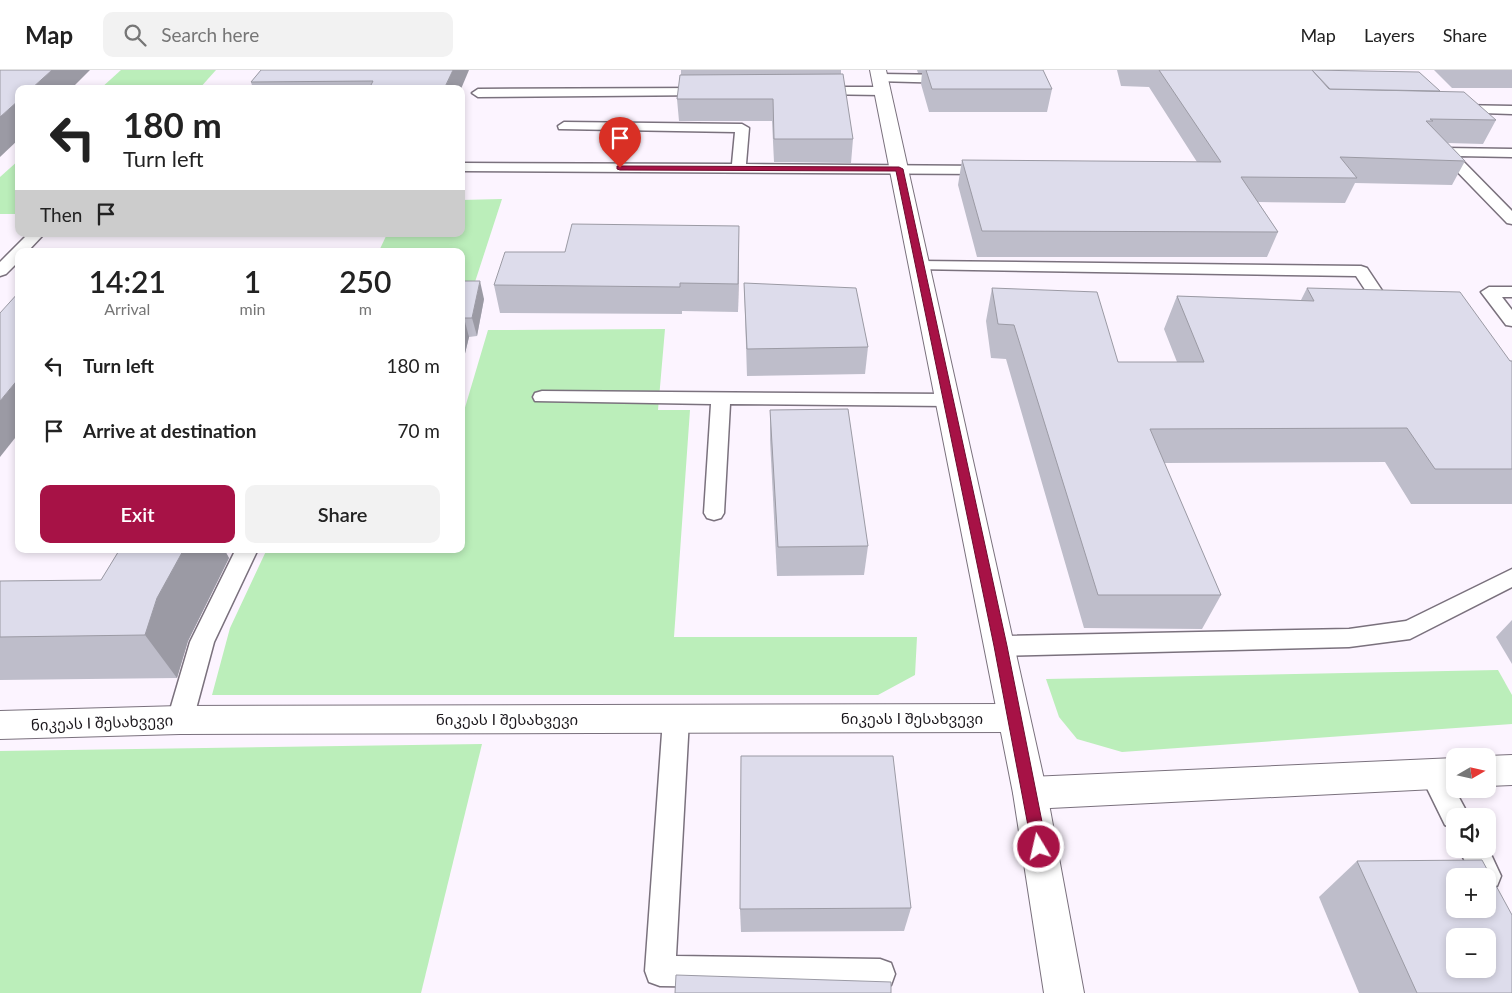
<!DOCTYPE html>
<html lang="en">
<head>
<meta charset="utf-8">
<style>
	body { margin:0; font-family:Lato,"Noto Sans Georgian",sans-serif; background:#f2f2f2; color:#222; height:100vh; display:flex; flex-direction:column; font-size:19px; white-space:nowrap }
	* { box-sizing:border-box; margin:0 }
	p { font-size:16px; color:#767676 }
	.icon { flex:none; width:28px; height:28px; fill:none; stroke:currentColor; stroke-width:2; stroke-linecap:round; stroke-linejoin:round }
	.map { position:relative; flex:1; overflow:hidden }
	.sheet { position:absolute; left:15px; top:178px; width:450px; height:305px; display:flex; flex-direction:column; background:#fff; border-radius:10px; box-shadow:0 2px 8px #0003 }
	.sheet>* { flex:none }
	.top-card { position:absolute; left:15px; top:15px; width:450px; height:152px; border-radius:10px; box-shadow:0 2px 8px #0003; background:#fff; color:#222; overflow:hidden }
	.needle { width:32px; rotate:81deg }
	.controls { position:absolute; left:1446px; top:678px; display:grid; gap:10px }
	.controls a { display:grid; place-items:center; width:50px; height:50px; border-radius:10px; background:#fff; box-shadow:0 2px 8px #0003; font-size:25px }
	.pin { position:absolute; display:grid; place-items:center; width:42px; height:42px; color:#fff; margin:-51px -21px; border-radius:50% 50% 50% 0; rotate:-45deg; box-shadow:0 0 5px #0007 }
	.pin .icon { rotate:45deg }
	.me { position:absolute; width:55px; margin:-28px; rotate:351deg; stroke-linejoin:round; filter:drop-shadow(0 0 4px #0008) }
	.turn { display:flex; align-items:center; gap:18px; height:105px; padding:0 25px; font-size:22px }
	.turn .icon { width:65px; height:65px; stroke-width:2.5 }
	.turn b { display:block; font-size:35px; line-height:42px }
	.then { display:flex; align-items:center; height:48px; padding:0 25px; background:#0003; gap:10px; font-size:19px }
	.eta { display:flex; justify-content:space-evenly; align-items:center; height:85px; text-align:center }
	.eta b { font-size:30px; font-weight:600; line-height:35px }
	.button { display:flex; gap:10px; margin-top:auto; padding:10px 25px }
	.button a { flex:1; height:58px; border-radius:10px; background:#a71246; color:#fff; font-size:20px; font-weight:600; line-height:58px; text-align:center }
	.button a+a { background:#f2f2f2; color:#222 }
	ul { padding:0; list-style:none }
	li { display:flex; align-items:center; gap:15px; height:65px; padding:0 25px }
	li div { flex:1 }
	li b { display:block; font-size:19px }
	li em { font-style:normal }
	header { display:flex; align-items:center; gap:30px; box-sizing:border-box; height:70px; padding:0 25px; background:#fff; border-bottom:1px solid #e0e0e0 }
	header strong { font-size:24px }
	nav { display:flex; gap:28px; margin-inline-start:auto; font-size:18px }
	.search { width:350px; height:45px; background:#f2f2f2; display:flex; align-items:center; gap:12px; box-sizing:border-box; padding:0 18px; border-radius:10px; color:#767676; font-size:19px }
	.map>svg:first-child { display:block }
</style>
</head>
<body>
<header>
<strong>Map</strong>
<div class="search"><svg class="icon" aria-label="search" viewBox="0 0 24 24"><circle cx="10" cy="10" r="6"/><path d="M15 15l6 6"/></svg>Search here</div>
<nav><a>Map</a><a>Layers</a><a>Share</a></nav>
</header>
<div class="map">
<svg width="1512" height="923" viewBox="0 0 1512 923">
	<rect width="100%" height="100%" fill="#fcf4ff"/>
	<!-- green -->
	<g fill="#bbeeba">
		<polygon points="121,0 216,0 199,19 100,19"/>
		<polygon points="19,90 19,144 0,144 0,107"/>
		<polygon points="502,129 474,215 461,215 461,181 379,181 387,164 461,164 461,130"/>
		<polygon points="665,259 658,340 690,340 674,567 917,567 915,605 878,625 212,625 230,558 267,479 461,479 461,351 488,260"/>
		<polygon points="1498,600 1512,625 1512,654 1122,682 1077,669 1059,647 1046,609"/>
		<polygon points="482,674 421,923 0,923 0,681"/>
	</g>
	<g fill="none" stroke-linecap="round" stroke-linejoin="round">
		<!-- lane casing -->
		<g stroke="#7a717d" stroke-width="3">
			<g id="lane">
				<polygon points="880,4 951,5 957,9 951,13 876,11 874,8 876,5"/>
				<polygon points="818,17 882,17 888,21 882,25 814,24 812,21"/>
				<polygon points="707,18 711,19 713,22 711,25 478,27 472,23 478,19"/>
				<polygon points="1455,35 1512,36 1512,44 1451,42 1449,39 1451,36"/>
				<polygon points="564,52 742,54 749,58 746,94 988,96 995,100 988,104 461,101 461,93 732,94 735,62 559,59 558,56"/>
				<polygon points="1446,78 1512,79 1512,87 1458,86 1512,141 1512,154 1507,153 1441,85 1439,82 1441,79"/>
				<polygon points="28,164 44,164 28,181 19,181 19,191 6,204 0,206 0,192"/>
				<polygon points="919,191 1361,196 1367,198 1397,243 1395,247 1383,247 1356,206 913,199 911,196"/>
				<polygon points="1489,217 1512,217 1512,227 1502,227 1512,240 1512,256 1506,255 1481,222"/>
				<polygon points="542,321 948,324 955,326 957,330 955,334 948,336 730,334 724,443 721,448 714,450 707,448 704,443 711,334 535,331 533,327 535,323"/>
				<polygon points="236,479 258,479 214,572 193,650 189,658 180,661 171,658 167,650 190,572"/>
				<polygon points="1512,499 1512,517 1410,569 1349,577 1001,586 993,583 989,576 993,569 1001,566 1349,559 1406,551"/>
				<polygon points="676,638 685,641 689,649 676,886 880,889 891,893 895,904 891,915 880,919 660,916 649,912 645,901 663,649 667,641"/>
				<polygon points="1433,692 1442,696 1469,746 1455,746 1455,759 1445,755 1420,704 1424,696"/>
				<polygon points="1488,778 1501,806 1497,816 1488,820 1488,806 1472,806 1459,779"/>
			</g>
		</g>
		<!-- street casing -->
		<g stroke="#7a717d" stroke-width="2">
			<g id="street">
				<polygon points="1014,634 1025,638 1030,648 1025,658 1014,662 180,664 0,669 0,641 180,636"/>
				<polygon points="1512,685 1512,715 1488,716 1487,686"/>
				<polygon points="1455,688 1455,718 1030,739 1018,734 1013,723 1018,712 1030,707"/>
			</g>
		</g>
		<!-- secondary casing -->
		<g stroke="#7a717d" stroke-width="2">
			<polygon id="secondary" points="870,0 886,0 1047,723 1084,923 1044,923 1013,723"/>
		</g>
		<!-- lane -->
		<use href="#lane" fill="#fff" fill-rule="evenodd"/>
		<!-- street -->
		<use href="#street" fill="#fff" fill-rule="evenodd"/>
		<!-- secondary -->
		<use href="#secondary" fill="#fff" fill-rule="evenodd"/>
	</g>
	<!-- wall -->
	<g fill="#bebdca">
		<polygon points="261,0 461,19 253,19 251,12"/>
		<polygon points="681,0 841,0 841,4 853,69 851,93 774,92 772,51 679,51 677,29 681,5"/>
		<polygon points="917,0 1043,0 1052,19 1047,42 929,42 921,14 922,3 918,3"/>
		<polygon points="1117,0 1326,0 1440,21 1496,50 1483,74 1448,73 1465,91 1452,115 1355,113 1345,133 1258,132 1278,162 1267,187 977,187 958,115 962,90 1197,92 1149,17 1121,16"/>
		<polygon points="1434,0 1512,0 1512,18 1452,18"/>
		<polygon points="739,183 738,242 682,241 682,244 500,243 494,215"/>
		<polygon points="461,211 484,229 477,266 469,267 461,300"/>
		<polygon points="744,213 868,277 865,304 747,306"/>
		<polygon points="992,218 1118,292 1177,292 1164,259 1177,226 1301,230 1307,218 1512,291 1512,434 1411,434 1385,392 1164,393 1221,525 1202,559 1084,558 1006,289 991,288 986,251"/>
		<polygon points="770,340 868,476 864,505 777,506 770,370"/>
		<polygon points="120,479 224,479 229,488 188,571 177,608 0,610 0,511 101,510"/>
		<polygon points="1512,550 1512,594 1496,567"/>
		<polygon points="1357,791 1512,923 1359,923 1319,827"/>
		<polygon points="911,838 904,861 741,862 740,839"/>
	</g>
	<!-- shaded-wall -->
	<g fill="#9b9aa4">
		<polygon points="52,0 90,0 71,19 31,19"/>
		<polygon points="453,0 469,0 461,19 444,19"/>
		<polygon points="19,30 19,69 0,87 0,47"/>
		<polygon points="739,156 739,183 738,242 738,214"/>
		<polygon points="480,211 484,229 477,266 472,248"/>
		<polygon points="464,248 469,267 461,300 461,260"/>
		<polygon points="19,308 19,363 0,387 0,331"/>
		<polygon points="184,479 224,479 229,488 188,571 177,608 145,565 157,528"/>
	</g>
	<!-- building -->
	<g fill="#dddceb" stroke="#9b9aa4" fill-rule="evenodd">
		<polygon points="0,0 52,0 31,19 19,19 19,30 0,47"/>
		<polygon points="261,0 453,0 444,19 369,19 373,11 251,12"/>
		<polygon points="926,0 1043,0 1052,19 932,19"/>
		<polygon points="1159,0 1312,0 1329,19 1464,22 1496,50 1430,49 1433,51 1426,51 1465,91 1340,87 1357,108 1241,107 1278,162 982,161 962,90 1221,92"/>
		<polygon points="1312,0 1419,2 1440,21 1330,19"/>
		<polygon points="843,4 853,69 774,69 773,29 677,29 680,5"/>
		<polygon points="572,154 739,156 738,214 680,213 680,217 494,215 505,182 565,182"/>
		<polygon points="461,211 480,211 472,248 464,248 461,260"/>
		<polygon points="744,213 856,218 868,277 747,279"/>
		<polygon points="992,218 1097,222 1118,292 1204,292 1177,226 1314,231 1307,218 1460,222 1510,291 1512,291 1512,399 1435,399 1407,358 1150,359 1221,525 1098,525 1014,255 998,254"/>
		<polygon points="19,222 19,308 0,331 0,243"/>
		<polygon points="848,339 868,476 778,477 770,340"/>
		<polygon points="120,479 184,479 157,528 145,565 0,567 0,511 101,510"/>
		<polygon points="741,686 893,686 911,838 740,839"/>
		<path d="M1482,790l30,55v78h-95l-60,-132zM1455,806h33v33h-33zM1455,866h33v33h-33z"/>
		<polygon points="676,905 891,912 891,923 675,923"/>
	</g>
	<!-- route -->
	<polygon fill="#a71246" stroke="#6d0c2e" points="617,96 899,97 903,99 1007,576 1047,777 1045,782 1039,784 1034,782 1032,777 994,576 896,101 620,100 617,99"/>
	<g text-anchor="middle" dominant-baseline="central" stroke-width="4" stroke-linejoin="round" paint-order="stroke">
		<!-- street labels -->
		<g font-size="15" fill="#1b171c" stroke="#fff">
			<text x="912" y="648">ნიკეას I შესახვევი</text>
			<text x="507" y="649">ნიკეას I შესახვევი</text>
			<text transform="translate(102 652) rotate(-2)">ნიკეას I შესახვევი</text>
		</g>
	</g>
</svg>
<div class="controls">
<a><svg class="needle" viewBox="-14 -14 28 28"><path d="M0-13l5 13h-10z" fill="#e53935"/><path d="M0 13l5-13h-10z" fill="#767676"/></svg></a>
<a><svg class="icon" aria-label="sound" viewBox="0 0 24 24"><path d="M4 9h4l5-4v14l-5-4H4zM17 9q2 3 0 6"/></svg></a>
<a>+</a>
<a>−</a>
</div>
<div class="pin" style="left:620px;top:98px;background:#d93025"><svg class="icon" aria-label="arrive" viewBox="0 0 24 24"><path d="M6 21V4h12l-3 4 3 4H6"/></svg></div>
<svg class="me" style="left:1039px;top:777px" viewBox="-20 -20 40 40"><circle r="17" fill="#a71246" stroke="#fff" stroke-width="3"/><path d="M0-11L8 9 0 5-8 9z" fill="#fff"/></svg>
<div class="top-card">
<div class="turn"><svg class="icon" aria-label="left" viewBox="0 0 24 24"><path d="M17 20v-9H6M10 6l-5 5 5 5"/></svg><div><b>180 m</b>Turn left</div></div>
<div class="then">Then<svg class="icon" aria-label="arrive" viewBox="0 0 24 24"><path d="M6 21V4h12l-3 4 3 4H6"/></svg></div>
</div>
<section class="sheet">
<div class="eta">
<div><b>14:21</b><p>Arrival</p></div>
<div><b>1</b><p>min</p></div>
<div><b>250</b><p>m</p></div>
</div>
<ul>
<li><svg class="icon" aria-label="left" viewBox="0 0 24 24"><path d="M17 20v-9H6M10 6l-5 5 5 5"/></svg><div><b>Turn left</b></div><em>180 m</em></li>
<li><svg class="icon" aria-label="arrive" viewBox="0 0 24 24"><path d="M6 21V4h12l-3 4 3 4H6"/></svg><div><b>Arrive at destination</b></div><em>70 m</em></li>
</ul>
<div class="button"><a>Exit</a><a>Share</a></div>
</section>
</div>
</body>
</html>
